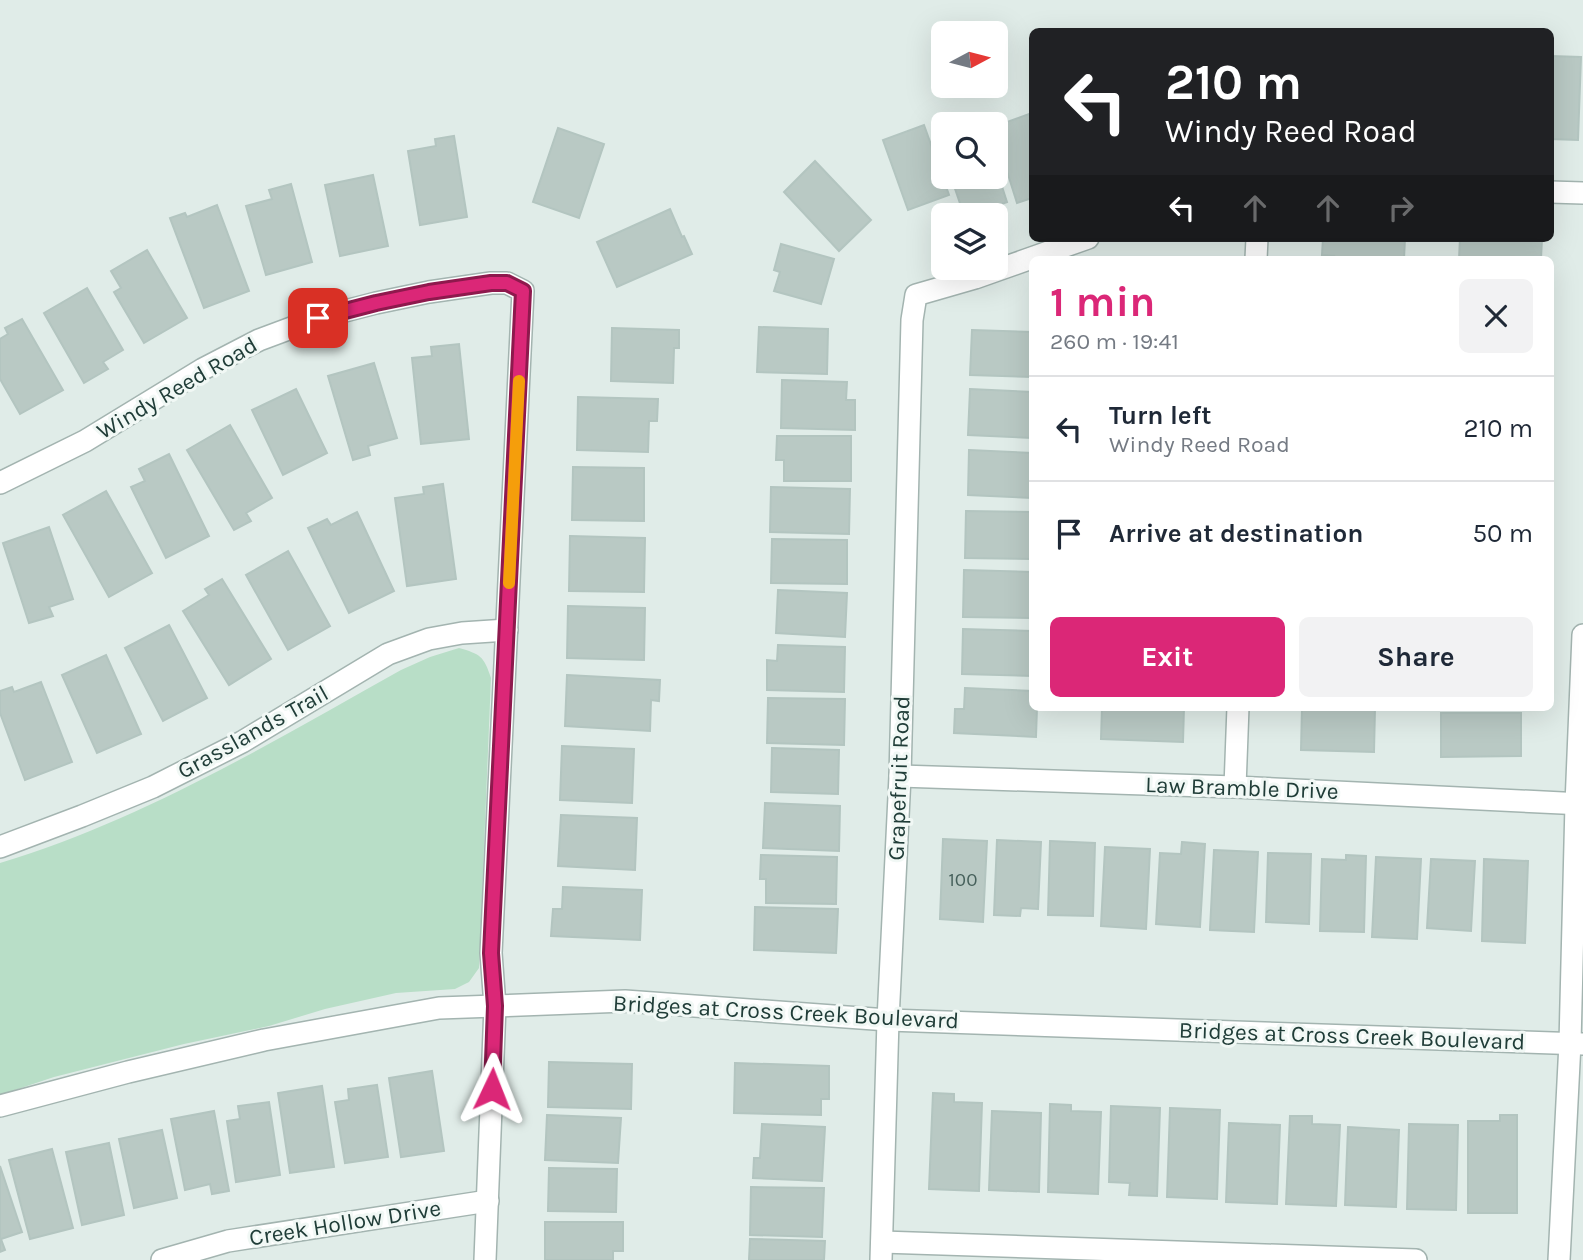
<!DOCTYPE html>
<html lang="en">
<head>
<meta charset="utf-8">
<style>
	body { margin:0; font-family:Karla,sans-serif; background:#f2f2f3; color:#1f2937; height:100vh; display:flex; flex-direction:column; font-size:26px; white-space:nowrap }
	* { box-sizing:border-box; margin:0 }
	p { font-size:23px; color:#747a83 }
	.icon { flex:none; width:38px; height:38px; fill:none; stroke:currentColor; stroke-width:2; stroke-linecap:round; stroke-linejoin:round }
	.map { position:relative; flex:1; overflow:hidden }
	.drawer { position:absolute; left:1029px; top:256px; width:525px; height:455px; display:flex; flex-direction:column; background:#fff; border-radius:10px; box-shadow:0 7px 28px #0002 }
	.drawer>* { flex:none }
	.banner { position:absolute; left:1029px; top:28px; width:525px; height:214px; border-radius:10px; box-shadow:0 7px 28px #0002; background:#202124; color:#fff; overflow:hidden }
	.needle { width:46px; rotate:83deg }
	.tools { position:absolute; left:931px; top:21px; display:grid; gap:14px }
	.tools a { display:grid; place-items:center; width:77px; height:77px; border-radius:10px; background:#fff; box-shadow:0 7px 28px #0002; font-size:35px }
	.pin { position:absolute; display:grid; place-items:center; width:60px; height:60px; color:#fff; margin:-30px; border-radius:14px; box-shadow:0 4px 10px #0006 }
	.me { position:absolute; width:77px; margin:-38px; rotate:2deg; stroke-linejoin:round; filter:drop-shadow(0 0 5px #0008) }
	.turn { display:flex; align-items:center; gap:24px; height:147px; padding:0 21px; font-size:32px }
	.turn .icon { width:91px; height:91px; stroke-width:2.5 }
	.turn b { display:block; font-size:49px; line-height:60px }
	.lanes { display:flex; align-items:center; height:66px; padding:0 21px; background:#0003; justify-content:center; gap:35px; direction:ltr }
	.lanes .off { opacity:.35 }
	.round { display:grid; place-items:center; flex:none; width:74px; height:74px; border-radius:10px; background:#f2f2f3 }
	.head { display:flex; align-items:center; justify-content:space-between; height:119px; padding:0 21px }
	h1 { font-size:42px; font-weight:700; line-height:52px; color:#db2777 }
	.button { display:flex; gap:14px; margin-top:auto; padding:14px 21px }
	.button a { flex:1; height:80px; border-radius:10px; background:#db2777; color:#fff; font-size:28px; font-weight:700; line-height:80px; text-align:center }
	.button a+a { background:#f2f2f3; color:#1f2937 }
	ul { padding:0; list-style:none }
	li { display:flex; align-items:center; gap:21px; height:105px; padding:0 21px; border-top:2px solid #e0e1e3 }
	li div { flex:1 }
	li b { display:block; font-size:26px }
	li em { font-style:normal }
	.map>svg:first-child { display:block }
</style>
</head>
<body>
<div class="map">
<svg width="1583" height="1260" viewBox="0 0 1583 1260">
	<rect width="100%" height="100%" fill="#e0ece8"/>
	<!-- green -->
	<path fill="#b8dec7" d="M459,648c21,6 25,8 32,30l-12,290 -10,14 -14,7 -59,4 -71,16 -56,17 -85,18 -130,33 -54,18v-232c143,-43 272,-121 401,-193l29,-13z"/>
	<!-- building -->
	<g fill="#b9c9c4" stroke="#b3c5c0" stroke-width="2">
		<polygon points="1550,56 1581,57 1578,140 1550,139"/>
		<polygon points="1032,113 1032,198 1017,203 996,136 996,126"/>
		<polygon points="924,125 949,195 908,210 883,140"/>
		<polygon points="558,128 604,144 579,218 533,202"/>
		<polygon points="454,136 467,217 420,225 408,151 436,146 435,139"/>
		<polygon points="815,161 871,220 839,251 784,192"/>
		<polygon points="996,168 1007,202 969,215 964,215 951,177 996,177"/>
		<polygon points="373,175 388,246 340,256 325,185"/>
		<polygon points="291,184 312,262 266,275 246,206 272,199 269,190"/>
		<polygon points="217,205 249,291 204,308 170,218 185,213 187,217"/>
		<polygon points="670,209 682,237 684,236 692,254 617,287 597,242"/>
		<polygon points="1323,238 1405,238 1404,259 1333,259 1334,256 1322,255"/>
		<polygon points="1460,238 1542,238 1541,259 1459,259"/>
		<polygon points="781,244 834,259 821,304 774,291 780,272 774,270"/>
		<polygon points="147,250 187,318 144,343 114,292 121,288 111,271"/>
		<polygon points="87,288 123,350 103,362 108,369 84,383 44,313"/>
		<polygon points="22,319 63,390 20,414 0,379 0,339 8,334 5,328"/>
		<polygon points="759,327 828,329 827,374 757,372"/>
		<polygon points="612,328 679,330 679,348 674,348 673,383 611,381"/>
		<polygon points="972,330 1032,332 1032,377 970,375"/>
		<polygon points="459,344 469,439 421,444 412,358 432,356 431,347"/>
		<polygon points="374,363 397,438 368,446 370,455 353,460 328,376"/>
		<polygon points="782,380 847,382 846,400 855,400 855,430 781,428"/>
		<polygon points="296,389 327,453 283,475 252,410"/>
		<polygon points="970,389 1032,392 1032,438 968,435"/>
		<polygon points="578,397 658,399 657,421 649,421 648,452 577,450"/>
		<polygon points="230,425 272,498 246,513 251,521 234,530 187,450"/>
		<polygon points="777,436 851,436 851,481 784,481 784,460 776,460"/>
		<polygon points="969,450 1032,453 1032,498 968,495"/>
		<polygon points="169,454 209,536 166,558 131,487 145,481 139,469"/>
		<polygon points="573,467 644,468 644,521 572,520"/>
		<polygon points="443,484 456,579 407,586 395,498 424,494 423,487"/>
		<polygon points="771,487 850,489 849,534 770,532"/>
		<polygon points="106,491 152,573 109,597 63,515"/>
		<polygon points="966,511 1032,512 1032,559 965,558"/>
		<polygon points="357,512 394,591 349,613 308,528 327,519 331,525"/>
		<polygon points="49,527 73,599 49,607 53,616 29,623 3,543"/>
		<polygon points="570,536 645,538 644,592 569,591"/>
		<polygon points="772,539 847,540 847,584 771,583"/>
		<polygon points="288,551 330,626 288,650 246,575"/>
		<polygon points="964,570 1032,572 1032,618 963,617"/>
		<polygon points="222,579 271,659 229,685 183,611 209,595 205,589"/>
		<polygon points="778,590 847,593 845,637 776,633"/>
		<polygon points="568,606 645,608 644,660 567,658"/>
		<polygon points="169,625 207,698 163,721 125,648"/>
		<polygon points="963,629 1032,631 1032,676 962,674"/>
		<polygon points="778,645 845,647 844,692 767,690 767,660 777,661"/>
		<polygon points="106,655 141,734 97,753 62,675"/>
		<polygon points="567,675 660,680 659,701 651,700 650,731 565,726"/>
		<polygon points="41,682 72,762 25,780 0,713 0,691 12,687 14,692"/>
		<polygon points="965,688 1032,691 1032,707 1037,707 1036,737 954,733 955,709 964,709"/>
		<polygon points="768,698 845,699 844,745 767,743"/>
		<polygon points="1102,707 1184,707 1183,742 1101,739"/>
		<polygon points="1302,707 1375,708 1374,752 1301,750"/>
		<polygon points="1441,713 1521,713 1521,756 1441,757"/>
		<polygon points="562,746 634,749 632,803 560,800"/>
		<polygon points="772,748 839,750 838,794 771,792"/>
		<polygon points="765,803 840,806 839,851 763,848"/>
		<polygon points="561,815 637,818 635,870 558,866"/>
		<polygon points="943,839 987,841 983,922 940,919"/>
		<polygon points="997,840 1041,842 1038,909 1021,908 1020,916 994,915"/>
		<polygon points="1050,841 1095,843 1093,916 1048,915"/>
		<polygon points="1182,842 1205,844 1200,927 1156,924 1160,853 1181,854"/>
		<polygon points="1105,847 1150,849 1146,929 1101,926"/>
		<polygon points="1214,850 1258,852 1254,932 1210,930"/>
		<polygon points="1268,853 1311,854 1309,924 1266,922"/>
		<polygon points="761,855 837,857 836,904 766,903 766,879 760,879"/>
		<polygon points="1346,855 1366,856 1364,932 1320,931 1322,859 1346,860"/>
		<polygon points="1376,857 1421,859 1417,939 1372,937"/>
		<polygon points="1431,859 1475,861 1471,931 1427,928"/>
		<polygon points="1484,859 1528,861 1525,943 1482,941"/>
		<polygon points="563,887 642,890 640,940 551,936 553,909 562,909"/>
		<polygon points="755,907 838,909 836,953 754,950"/>
		<polygon points="549,1062 632,1064 631,1109 548,1107"/>
		<polygon points="735,1063 829,1066 829,1099 821,1099 821,1115 734,1113"/>
		<polygon points="432,1071 444,1151 401,1157 389,1078"/>
		<polygon points="377,1085 388,1157 345,1163 335,1102 349,1100 348,1089"/>
		<polygon points="322,1086 334,1167 290,1173 278,1093"/>
		<polygon points="933,1093 954,1094 954,1102 982,1103 979,1191 929,1189"/>
		<polygon points="269,1102 280,1175 236,1182 227,1121 240,1119 238,1106"/>
		<polygon points="1050,1104 1071,1105 1071,1111 1101,1112 1098,1194 1048,1192"/>
		<polygon points="1111,1106 1160,1108 1157,1196 1129,1195 1130,1183 1109,1182"/>
		<polygon points="1170,1108 1220,1110 1217,1199 1167,1197"/>
		<polygon points="214,1111 229,1191 212,1194 210,1184 185,1190 171,1119"/>
		<polygon points="992,1111 1041,1113 1039,1192 989,1190"/>
		<polygon points="547,1115 621,1118 618,1163 545,1160"/>
		<polygon points="1500,1115 1517,1115 1517,1213 1468,1213 1468,1121 1500,1121"/>
		<polygon points="1290,1116 1312,1116 1312,1124 1340,1125 1336,1206 1286,1204"/>
		<polygon points="1229,1123 1280,1125 1277,1204 1226,1202"/>
		<polygon points="762,1124 825,1127 822,1181 753,1178 754,1158 760,1158"/>
		<polygon points="1409,1124 1458,1125 1456,1210 1407,1209"/>
		<polygon points="1348,1127 1399,1130 1396,1207 1345,1205"/>
		<polygon points="162,1130 177,1198 134,1208 119,1139"/>
		<polygon points="109,1143 124,1215 82,1225 66,1152"/>
		<polygon points="52,1149 73,1228 30,1239 9,1160"/>
		<polygon points="0,1166 22,1232 1,1239 5,1250 0,1252"/>
		<polygon points="549,1168 617,1169 616,1212 548,1211"/>
		<polygon points="751,1187 824,1188 822,1237 750,1235"/>
		<polygon points="545,1222 623,1222 623,1251 613,1251 613,1260 545,1260"/>
		<polygon points="750,1239 825,1241 824,1260 749,1260"/>
	</g>
	<g fill="none" stroke-linecap="round" stroke-linejoin="round">
		<!-- minor casing -->
		<g stroke="#a3b4b0" stroke-width="24">
			<g id="minor">
				<polyline points="1550,192 1583,193"/>
				<polyline points="1256,259 1257,238"/>
				<polyline points="0,483 85,441 203,369 259,340 318,318 376,303 429,292 491,283 507,283 523,291 491,953 495,1006 485,1260"/>
				<polyline points="900,776 1235,787 1583,804"/>
				<polyline points="1235,787 1238,707"/>
				<polyline points="0,847 82,816 153,787 242,742 388,654 429,639 462,633 507,630"/>
				<polyline points="0,1106 128,1072 264,1040 439,1008 495,1006 625,1001 888,1020 1583,1044"/>
				<polyline points="882,1242 1416,1260"/>
				<polyline points="162,1260 228,1241 488,1201"/>
				<polyline points="881,1260 888,1020 900,776 912,320 916,295 975,278 1088,238"/>
				<polyline points="1559,1260 1570,1043 1576,804 1583,635"/>
			</g>
		</g>
		<!-- minor -->
		<use href="#minor" stroke="#fff" stroke-width="21"/>
	</g>
	<g fill="none" stroke-linecap="round" stroke-linejoin="round">
		<!-- route casing -->
		<g stroke="#8e194d" stroke-width="18">
			<polyline id="route" points="318,318 376,303 429,292 491,283 507,283 523,291 491,953 495,1006 492,1089"/>
		</g>
		<!-- route -->
		<use href="#route" stroke="#db2777" stroke-width="12"/>
		<!-- slow -->
		<polyline stroke="#f59e0b" stroke-width="12" points="509,583 519,381"/>
	</g>
	<g text-anchor="middle" dominant-baseline="central" stroke-width="6" stroke-linejoin="round" paint-order="stroke">
		<!-- number labels -->
		<g font-size="19" fill="#46605b">
			<text x="963" y="880">100</text>
		</g>
		<!-- street labels -->
		<g font-size="23" fill="#203d38" stroke="#f1f8f5">
			<text transform="translate(177 388) rotate(-30)">Windy Reed Road</text>
			<text transform="translate(253 732) rotate(-29)">Grasslands Trail</text>
			<text transform="translate(899 778) rotate(-88)">Grapefruit Road</text>
			<text transform="translate(1242 788) rotate(2)">Law Bramble Drive</text>
			<text transform="translate(786 1012) rotate(3)">Bridges at Cross Creek Boulevard</text>
			<text transform="translate(1352 1036) rotate(2)">Bridges at Cross Creek Boulevard</text>
			<text transform="translate(345 1223) rotate(-9)">Creek Hollow Drive</text>
		</g>
	</g>
</svg>
<div class="tools">
<a><svg class="needle" viewBox="-14 -14 28 28"><path d="M0-13l5 13h-10z" fill="#e53935"/><path d="M0 13l5-13h-10z" fill="#747a83"/></svg></a>
<a><svg class="icon" aria-label="search" viewBox="0 0 24 24"><circle cx="10" cy="10" r="6"/><path d="M15 15l6 6"/></svg></a>
<a><svg class="icon" aria-label="layers" viewBox="0 0 24 24"><path d="M12 4l9 5-9 5-9-5zM3 14l9 5 9-5"/></svg></a>
</div>
<div class="pin" style="left:318px;top:318px;background:#d93025"><svg class="icon" aria-label="arrive" viewBox="0 0 24 24"><path d="M6 21V4h12l-3 4 3 4H6"/></svg></div>
<svg class="me" style="left:492px;top:1089px" viewBox="-20 -20 40 40"><path d="M0-17L14 15 0 8-14 15z" fill="#db2777" stroke="#fff" stroke-width="4"/></svg>
<div class="banner">
<div class="turn"><svg class="icon" aria-label="left" viewBox="0 0 24 24"><path d="M17 20v-9H6M10 6l-5 5 5 5"/></svg><div><b>210 m</b>Windy Reed Road</div></div>
<div class="lanes"><svg class="icon" aria-label="left" viewBox="0 0 24 24"><path d="M17 20v-9H6M10 6l-5 5 5 5"/></svg><svg class="icon off" aria-label="ahead" viewBox="0 0 24 24"><path d="M12 20V5M6 11l6-6 6 6"/></svg><svg class="icon off" aria-label="ahead" viewBox="0 0 24 24"><path d="M12 20V5M6 11l6-6 6 6"/></svg><svg class="icon off" aria-label="right" viewBox="0 0 24 24"><path d="M7 20v-9h11M14 6l5 5-5 5"/></svg></div>
</div>
<section class="drawer">
<div class="head"><div><h1>1 min</h1><p>260 m · 19:41</p></div><a class="round"><svg class="icon" aria-label="close" viewBox="0 0 24 24"><path d="M6 6l12 12M18 6L6 18"/></svg></a></div>
<ul>
<li><svg class="icon" aria-label="left" viewBox="0 0 24 24"><path d="M17 20v-9H6M10 6l-5 5 5 5"/></svg><div><b>Turn left</b><p>Windy Reed Road</p></div><em>210 m</em></li>
<li><svg class="icon" aria-label="arrive" viewBox="0 0 24 24"><path d="M6 21V4h12l-3 4 3 4H6"/></svg><div><b>Arrive at destination</b></div><em>50 m</em></li>
</ul>
<div class="button"><a>Exit</a><a>Share</a></div>
</section>
</div>
</body>
</html>
